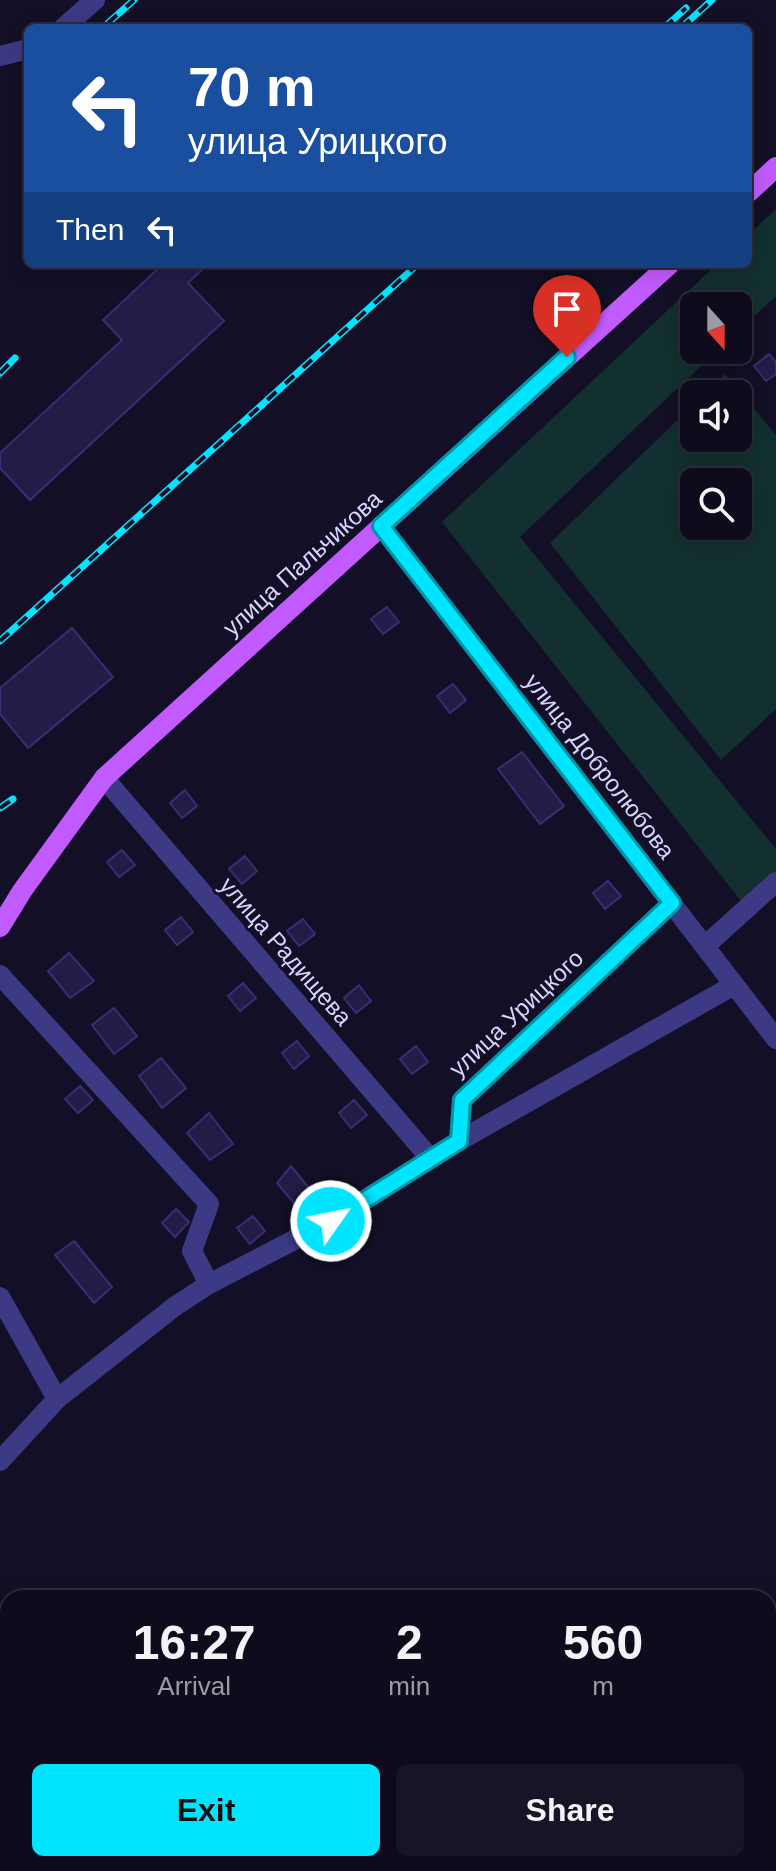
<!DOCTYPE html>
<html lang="en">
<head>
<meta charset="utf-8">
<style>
	body { margin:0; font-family:Helvetica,sans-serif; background:#171425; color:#f1f3f6; height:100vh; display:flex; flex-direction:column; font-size:30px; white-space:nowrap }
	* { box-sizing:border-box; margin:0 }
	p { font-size:26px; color:#9b9ba3 }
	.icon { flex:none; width:44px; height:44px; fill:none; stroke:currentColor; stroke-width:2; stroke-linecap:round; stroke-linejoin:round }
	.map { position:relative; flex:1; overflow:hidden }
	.drawer { position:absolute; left:0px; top:1590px; width:776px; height:282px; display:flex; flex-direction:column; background:#0e0b1c; border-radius:24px 24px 0 0; box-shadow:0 4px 20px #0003,0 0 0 2px #2e2b3b }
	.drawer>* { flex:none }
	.banner { position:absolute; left:24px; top:24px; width:728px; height:244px; border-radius:12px; box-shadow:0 4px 20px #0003,0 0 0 2px #2e2b3b; background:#1a4fa0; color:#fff; overflow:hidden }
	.needle { width:52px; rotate:159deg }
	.buttons { position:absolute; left:680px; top:292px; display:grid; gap:16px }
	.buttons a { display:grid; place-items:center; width:72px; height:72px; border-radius:12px; background:#0e0b1c; box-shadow:0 4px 20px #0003,0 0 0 2px #2e2b3b; font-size:40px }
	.pin { position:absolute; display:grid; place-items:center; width:68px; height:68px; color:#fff; margin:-82px -34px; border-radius:50% 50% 50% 0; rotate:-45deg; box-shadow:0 0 8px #0007 }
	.pin .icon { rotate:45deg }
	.me { position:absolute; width:88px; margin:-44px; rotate:57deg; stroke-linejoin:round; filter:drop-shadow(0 0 6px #0008) }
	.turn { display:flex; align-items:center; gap:28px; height:168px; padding:0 32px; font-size:36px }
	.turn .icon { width:104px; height:104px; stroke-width:2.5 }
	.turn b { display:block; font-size:56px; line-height:68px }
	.then { display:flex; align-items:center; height:76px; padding:0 32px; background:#0003; gap:16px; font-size:30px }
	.eta { display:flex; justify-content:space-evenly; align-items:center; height:136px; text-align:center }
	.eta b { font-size:48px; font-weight:700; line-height:56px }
	.button { display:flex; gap:16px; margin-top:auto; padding:16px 32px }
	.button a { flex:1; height:92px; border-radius:12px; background:#00e5ff; color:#111; font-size:32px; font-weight:700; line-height:92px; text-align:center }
	.button a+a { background:#171425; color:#f1f3f6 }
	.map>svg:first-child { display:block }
</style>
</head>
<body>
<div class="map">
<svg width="776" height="1871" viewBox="0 0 776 1871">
	<rect width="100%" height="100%" fill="#130f26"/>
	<!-- green -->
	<g fill="#12302f" fill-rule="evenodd">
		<polygon points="776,209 776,296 738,331 738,306 694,306 694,350 718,350 520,537 776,849 776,873 741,901 442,522 717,264 748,264 748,235"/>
		<path d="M725,374l51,61v274l-55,51 -171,-217 144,-139v34h44v-44h-34zM694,482h44v44h-44z"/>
	</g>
	<!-- building -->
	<g fill="#241b47" stroke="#3b2d73" stroke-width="2">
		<polygon points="163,264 208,264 188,283 224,321 30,500 0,468 0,453 122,340 103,320"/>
		<polygon points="769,354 776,362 776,374 766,381 754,366"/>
		<polygon points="387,607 399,622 383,634 371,619"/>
		<polygon points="72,628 113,677 28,748 0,714 0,688"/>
		<polygon points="453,684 466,700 450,713 437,696"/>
		<polygon points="522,752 564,806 540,824 498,769"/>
		<polygon points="185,790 197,806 182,818 170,803"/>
		<polygon points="122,850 135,865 119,877 107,862"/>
		<polygon points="245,856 257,871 242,884 229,869"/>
		<polygon points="608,881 621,896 605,909 593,893"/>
		<polygon points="181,917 193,932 177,945 165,930"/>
		<polygon points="303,919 315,934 299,946 287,931"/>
		<polygon points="69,953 94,981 70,998 48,971"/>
		<polygon points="243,983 256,998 240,1011 228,996"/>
		<polygon points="359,985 371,1001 356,1013 344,998"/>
		<polygon points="114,1008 137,1036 114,1054 92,1025"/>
		<polygon points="297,1041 309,1056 294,1069 282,1053"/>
		<polygon points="416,1046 428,1062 412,1074 400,1059"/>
		<polygon points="161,1058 186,1088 162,1108 139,1076"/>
		<polygon points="80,1086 93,1100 78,1113 65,1099"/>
		<polygon points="354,1100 367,1115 351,1128 339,1113"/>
		<polygon points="209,1113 233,1144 210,1160 187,1133"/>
		<polygon points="291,1166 313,1193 298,1208 277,1183"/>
		<polygon points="176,1209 189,1222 175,1237 162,1223"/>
		<polygon points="253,1216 265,1231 250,1244 237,1228"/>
		<polygon points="74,1241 112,1287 94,1303 55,1255"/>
	</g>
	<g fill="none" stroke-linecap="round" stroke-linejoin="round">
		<!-- minor -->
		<g stroke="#3d3a85" stroke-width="20">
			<polyline points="63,28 95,0"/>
			<polyline points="0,56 28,49"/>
			<polyline points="381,526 776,1039"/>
			<polyline points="104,778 430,1158"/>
			<polyline points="705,946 776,882"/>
			<polyline points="0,975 209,1204 192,1251 209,1284"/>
			<polyline points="459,1141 734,985"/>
			<polyline points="0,1297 57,1399"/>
			<polyline points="0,1461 57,1399 174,1307 209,1284 331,1221 459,1141 462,1100 672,903"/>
		</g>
		<!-- major -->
		<g stroke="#c25bff" stroke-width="20">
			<polyline points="748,193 776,167"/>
			<polyline points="0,927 22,891 104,778 670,264"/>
		</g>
		<!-- rail casing -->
		<g stroke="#00e5ff" stroke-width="7">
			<g id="rail">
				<polyline points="108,23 134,0"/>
				<polyline points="664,28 686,8"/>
				<polyline points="681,28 712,0"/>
				<polyline points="0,373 15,358"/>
				<polyline points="0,641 418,264"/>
				<polyline points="0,808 13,799"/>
			</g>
		</g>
		<!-- rail -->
		<use href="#rail" stroke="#130f26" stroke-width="4" stroke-dasharray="12" stroke-linecap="butt"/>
	</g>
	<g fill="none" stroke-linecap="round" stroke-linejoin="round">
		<!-- route casing -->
		<g stroke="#0095a6" stroke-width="20">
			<polyline id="route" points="331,1221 459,1141 462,1100 672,903 381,526 567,357"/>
		</g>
		<!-- route -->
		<use href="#route" stroke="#00e5ff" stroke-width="14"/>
	</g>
	<g text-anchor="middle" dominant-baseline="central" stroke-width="6" stroke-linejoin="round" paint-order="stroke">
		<!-- street labels -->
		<g font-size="24" fill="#d9d4ff" stroke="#130f26">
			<text transform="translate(302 563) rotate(-42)">улица Пальчикова</text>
			<text transform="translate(600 766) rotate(52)">улица Добролюбова</text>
			<text transform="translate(286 951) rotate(49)">улица Радищева</text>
			<text transform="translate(516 1013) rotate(-43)">улица Урицкого</text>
		</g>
	</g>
</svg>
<div class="buttons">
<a><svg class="needle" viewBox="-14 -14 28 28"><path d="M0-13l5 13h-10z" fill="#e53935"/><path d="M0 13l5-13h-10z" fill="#9b9ba3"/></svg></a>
<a><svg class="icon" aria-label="sound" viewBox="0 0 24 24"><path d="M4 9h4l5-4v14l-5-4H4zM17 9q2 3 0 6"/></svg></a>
<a><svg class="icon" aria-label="search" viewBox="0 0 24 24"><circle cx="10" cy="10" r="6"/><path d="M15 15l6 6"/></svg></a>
</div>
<div class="pin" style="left:567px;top:357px;background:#d93025"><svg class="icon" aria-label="arrive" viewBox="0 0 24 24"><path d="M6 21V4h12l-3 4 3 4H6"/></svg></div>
<svg class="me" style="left:331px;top:1221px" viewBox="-20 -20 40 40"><circle r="17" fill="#00e5ff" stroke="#fff" stroke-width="3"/><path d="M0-11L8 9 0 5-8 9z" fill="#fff"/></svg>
<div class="banner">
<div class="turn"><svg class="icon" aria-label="left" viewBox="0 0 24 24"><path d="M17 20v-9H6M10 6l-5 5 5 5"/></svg><div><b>70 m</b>улица Урицкого</div></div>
<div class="then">Then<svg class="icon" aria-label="left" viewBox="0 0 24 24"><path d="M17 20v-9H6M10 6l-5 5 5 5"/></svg></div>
</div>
<section class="drawer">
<div class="eta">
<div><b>16:27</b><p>Arrival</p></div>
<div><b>2</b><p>min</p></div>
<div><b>560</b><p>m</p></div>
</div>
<div class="button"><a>Exit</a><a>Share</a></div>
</section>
</div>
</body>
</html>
